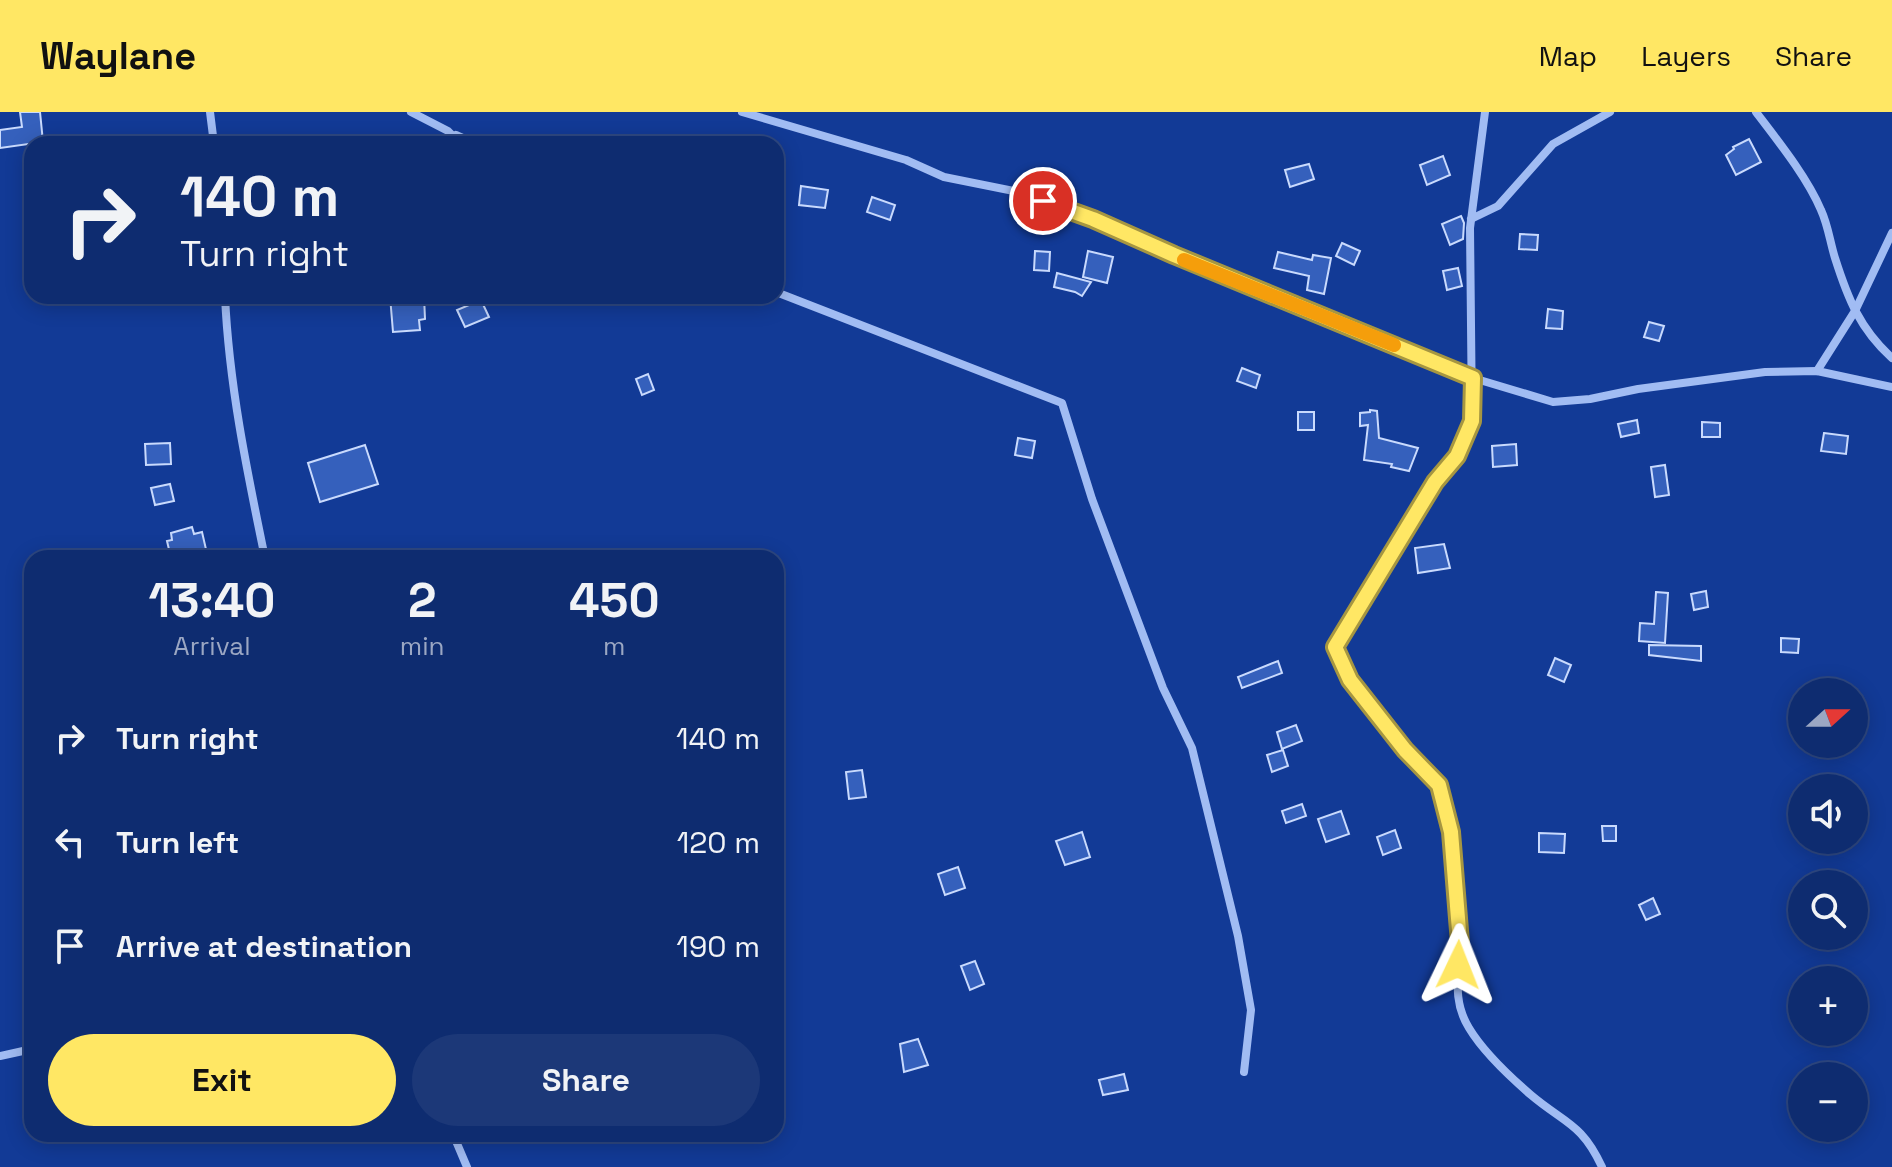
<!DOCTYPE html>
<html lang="en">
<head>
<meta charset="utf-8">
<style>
	body { margin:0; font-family:"Space Grotesk",sans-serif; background:#1c3878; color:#f1f3f6; height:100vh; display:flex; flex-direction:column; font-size:30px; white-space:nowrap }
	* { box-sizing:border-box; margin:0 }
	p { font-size:26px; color:#9ba7c3 }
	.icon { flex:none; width:44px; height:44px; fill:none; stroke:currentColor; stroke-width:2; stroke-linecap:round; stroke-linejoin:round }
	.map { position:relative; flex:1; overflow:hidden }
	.side { position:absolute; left:24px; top:438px; width:760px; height:592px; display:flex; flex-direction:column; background:#0e2c70; border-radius:24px; box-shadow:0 4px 20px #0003,0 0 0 2px #2e4883 }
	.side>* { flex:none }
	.hud { position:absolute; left:24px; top:24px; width:760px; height:168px; border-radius:24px; box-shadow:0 4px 20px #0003,0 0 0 2px #2e4883; background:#0e2c70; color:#f1f3f6; overflow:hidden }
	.needle { width:52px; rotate:69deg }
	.buttons { position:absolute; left:1788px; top:566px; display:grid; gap:16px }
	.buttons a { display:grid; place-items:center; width:80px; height:80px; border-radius:50%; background:#0e2c70; box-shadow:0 4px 20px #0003,0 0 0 2px #2e4883; font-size:40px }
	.pin { position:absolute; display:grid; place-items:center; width:68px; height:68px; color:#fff; margin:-34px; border:4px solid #fff; border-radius:50%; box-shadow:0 2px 8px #0007 }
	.me { position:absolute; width:88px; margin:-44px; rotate:2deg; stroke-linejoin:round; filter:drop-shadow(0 0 6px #0008) }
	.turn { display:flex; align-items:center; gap:28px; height:168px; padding:0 24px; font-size:36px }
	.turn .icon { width:104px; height:104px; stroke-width:2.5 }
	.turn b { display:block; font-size:56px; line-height:68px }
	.eta { display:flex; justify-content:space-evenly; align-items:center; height:136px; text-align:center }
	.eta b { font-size:48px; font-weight:700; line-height:56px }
	.action { display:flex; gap:16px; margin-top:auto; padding:16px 24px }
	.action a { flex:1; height:92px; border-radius:48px; background:#ffe764; color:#111; font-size:32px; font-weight:700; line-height:92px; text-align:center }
	.action a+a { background:#1c3878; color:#f1f3f6 }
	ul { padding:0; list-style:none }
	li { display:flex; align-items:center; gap:24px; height:104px; padding:0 24px }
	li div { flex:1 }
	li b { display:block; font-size:30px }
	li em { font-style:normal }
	header { display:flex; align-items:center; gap:48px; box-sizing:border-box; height:112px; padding:0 40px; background:#ffe764; color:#111 }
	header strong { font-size:38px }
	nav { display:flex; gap:44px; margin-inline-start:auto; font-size:28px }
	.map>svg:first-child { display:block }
</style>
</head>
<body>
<header>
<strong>Waylane</strong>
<nav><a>Map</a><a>Layers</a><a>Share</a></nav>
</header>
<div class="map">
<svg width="1892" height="1055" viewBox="0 0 1892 1055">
	<rect width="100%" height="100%" fill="#123a96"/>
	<!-- building -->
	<g fill="#3560bc" stroke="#c9dafd" stroke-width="2">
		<polygon points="20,0 40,0 43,30 0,36 0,18 22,15"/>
		<polygon points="1749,27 1761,50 1736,63 1726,43 1734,37 1733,35"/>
		<polygon points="1443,44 1450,63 1427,73 1420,53"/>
		<polygon points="1309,52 1314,67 1290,75 1285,58"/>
		<polygon points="801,74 828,78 825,96 799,93"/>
		<polygon points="872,85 895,93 890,108 867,100"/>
		<polygon points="1461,104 1464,111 1463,127 1450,133 1442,112"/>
		<polygon points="1520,122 1538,123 1537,138 1519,137"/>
		<polygon points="1342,131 1360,139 1354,153 1336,144"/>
		<polygon points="1035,139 1050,140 1049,159 1034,158"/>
		<polygon points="1088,139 1113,145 1107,171 1083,165"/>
		<polygon points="1278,140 1312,148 1313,143 1331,146 1324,182 1307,178 1309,164 1274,156"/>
		<polygon points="1458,156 1462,174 1447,178 1443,159"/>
		<polygon points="1057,161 1091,170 1082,184 1075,180 1054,175"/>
		<polygon points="390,184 424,184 425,207 419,208 420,218 393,220"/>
		<polygon points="481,188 489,205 465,215 457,198"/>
		<polygon points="1548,197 1563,199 1562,217 1546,216"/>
		<polygon points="1649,210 1664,214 1659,229 1644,225"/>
		<polygon points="1242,256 1260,263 1256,276 1237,269"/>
		<polygon points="648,262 654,278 642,283 636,267"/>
		<polygon points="1370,298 1377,299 1379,326 1418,336 1409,359 1391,355 1392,352 1364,348 1368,313 1360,314 1360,301 1370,300"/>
		<rect x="1298" y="300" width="16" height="18"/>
		<polygon points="1637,308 1639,321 1621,325 1618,312"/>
		<polygon points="1702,310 1720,311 1720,325 1702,325"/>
		<polygon points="1824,321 1848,324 1846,342 1821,339"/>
		<polygon points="1018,326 1035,329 1032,346 1015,343"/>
		<polygon points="170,331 171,352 146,353 145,332"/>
		<polygon points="1516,332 1517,353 1493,355 1492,334"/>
		<polygon points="365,333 378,372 320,390 308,351"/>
		<polygon points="1665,353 1669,383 1655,385 1651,355"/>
		<polygon points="170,372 174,389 155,393 151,376"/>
		<polygon points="192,415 194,422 202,420 208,446 171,446 167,429 172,428 171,421"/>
		<polygon points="1444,432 1450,456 1418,461 1415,436"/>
		<polygon points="1706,479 1708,495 1694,498 1691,482"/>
		<polygon points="1656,480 1668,481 1665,531 1639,529 1640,511 1654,512"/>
		<polygon points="1781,526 1799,527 1798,541 1781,540"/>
		<polygon points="1649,533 1701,534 1701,549 1649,543"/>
		<polygon points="1555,546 1571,553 1564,570 1548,563"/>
		<polygon points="1278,549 1282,561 1242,576 1238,565"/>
		<polygon points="1296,613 1302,629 1282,637 1277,620"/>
		<polygon points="1283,638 1288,654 1272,660 1267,643"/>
		<polygon points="862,658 866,685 849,687 846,660"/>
		<polygon points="1302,692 1306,704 1286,711 1282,699"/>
		<polygon points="1341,699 1349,722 1326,730 1318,707"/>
		<polygon points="1602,714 1616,714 1616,729 1603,729"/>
		<polygon points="1395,718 1401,736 1383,743 1377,725"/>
		<polygon points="1082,720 1090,745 1065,753 1056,729"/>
		<polygon points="1539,721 1565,722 1564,741 1539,740"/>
		<polygon points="958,755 965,776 945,783 938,762"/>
		<polygon points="1653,786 1660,802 1646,808 1639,793"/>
		<polygon points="975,849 984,872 970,878 961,854"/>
		<polygon points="918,927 928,953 904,960 900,932"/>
		<polygon points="1124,962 1128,978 1103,983 1099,968"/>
	</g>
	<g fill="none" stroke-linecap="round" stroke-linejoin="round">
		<!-- street -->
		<g stroke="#a1bcf3" stroke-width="8">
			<polyline points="210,0 214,32"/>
			<polyline points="411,0 448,19 461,32"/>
			<polyline points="742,0 906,48 944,65 1019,80 1093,107 1174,143 1473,266 1553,290 1590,287 1638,277 1765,260 1817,259 1892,275"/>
			<path d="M1485,0l-15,116 2,193 -15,35 -22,26 -100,165c18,38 41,69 68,101 10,12 31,25 37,40 16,43 19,105 20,151 1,32 -10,58 9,89 15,25 40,48 62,67 33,28 51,28 71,72"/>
			<path d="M1756,0c22,29 51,65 65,98 7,15 9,32 14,48 13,41 25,71 57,100"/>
			<polyline points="456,23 476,32"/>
			<polyline points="1471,107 1498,94 1553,32 1610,0"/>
			<polyline points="776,180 1062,291 1092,387 1163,576 1192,636 1238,824 1251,898 1244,960"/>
			<path d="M225,184c4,89 22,175 40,262"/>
			<polyline points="1817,259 1855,199 1892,121"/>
			<polyline points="0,944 32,937"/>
			<polyline points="453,1022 467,1055"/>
		</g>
	</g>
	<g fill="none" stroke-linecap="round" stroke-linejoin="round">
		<!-- route casing -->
		<g stroke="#a69641" stroke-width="20">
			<polyline id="route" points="1043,89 1093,107 1174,143 1473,266 1472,309 1457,344 1435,370 1335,535 1350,568 1405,638 1439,673 1451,720 1460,831 1458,853"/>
		</g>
		<!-- route -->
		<use href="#route" stroke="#ffe764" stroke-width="14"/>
		<!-- slow -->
		<polyline stroke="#f59e0b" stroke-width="14" points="1184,148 1394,233"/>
	</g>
</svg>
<div class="buttons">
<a><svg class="needle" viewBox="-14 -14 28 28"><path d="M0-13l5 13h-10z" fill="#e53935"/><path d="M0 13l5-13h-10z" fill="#9ba7c3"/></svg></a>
<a><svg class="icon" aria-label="sound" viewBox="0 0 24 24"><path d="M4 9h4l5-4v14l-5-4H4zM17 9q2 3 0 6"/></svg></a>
<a><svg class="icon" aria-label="search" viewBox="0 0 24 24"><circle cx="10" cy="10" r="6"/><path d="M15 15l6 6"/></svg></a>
<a>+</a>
<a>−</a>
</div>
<div class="pin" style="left:1043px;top:89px;background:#d93025"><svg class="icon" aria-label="arrive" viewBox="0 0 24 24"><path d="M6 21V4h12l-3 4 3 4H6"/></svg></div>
<svg class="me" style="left:1458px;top:853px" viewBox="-20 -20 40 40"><path d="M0-17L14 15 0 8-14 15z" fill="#ffe764" stroke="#fff" stroke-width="4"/></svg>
<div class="hud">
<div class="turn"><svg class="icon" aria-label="right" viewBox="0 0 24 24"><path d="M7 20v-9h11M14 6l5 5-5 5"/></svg><div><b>140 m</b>Turn right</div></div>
</div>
<section class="side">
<div class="eta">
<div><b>13:40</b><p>Arrival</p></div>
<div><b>2</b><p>min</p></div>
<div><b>450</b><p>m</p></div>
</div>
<ul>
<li><svg class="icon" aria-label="right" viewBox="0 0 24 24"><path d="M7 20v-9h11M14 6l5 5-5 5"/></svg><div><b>Turn right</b></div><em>140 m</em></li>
<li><svg class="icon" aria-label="left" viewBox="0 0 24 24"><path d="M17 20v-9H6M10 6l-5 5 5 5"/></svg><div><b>Turn left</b></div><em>120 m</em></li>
<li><svg class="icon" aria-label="arrive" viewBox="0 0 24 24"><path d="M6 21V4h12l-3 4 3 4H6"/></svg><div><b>Arrive at destination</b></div><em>190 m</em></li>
</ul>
<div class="action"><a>Exit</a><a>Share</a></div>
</section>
</div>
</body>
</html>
